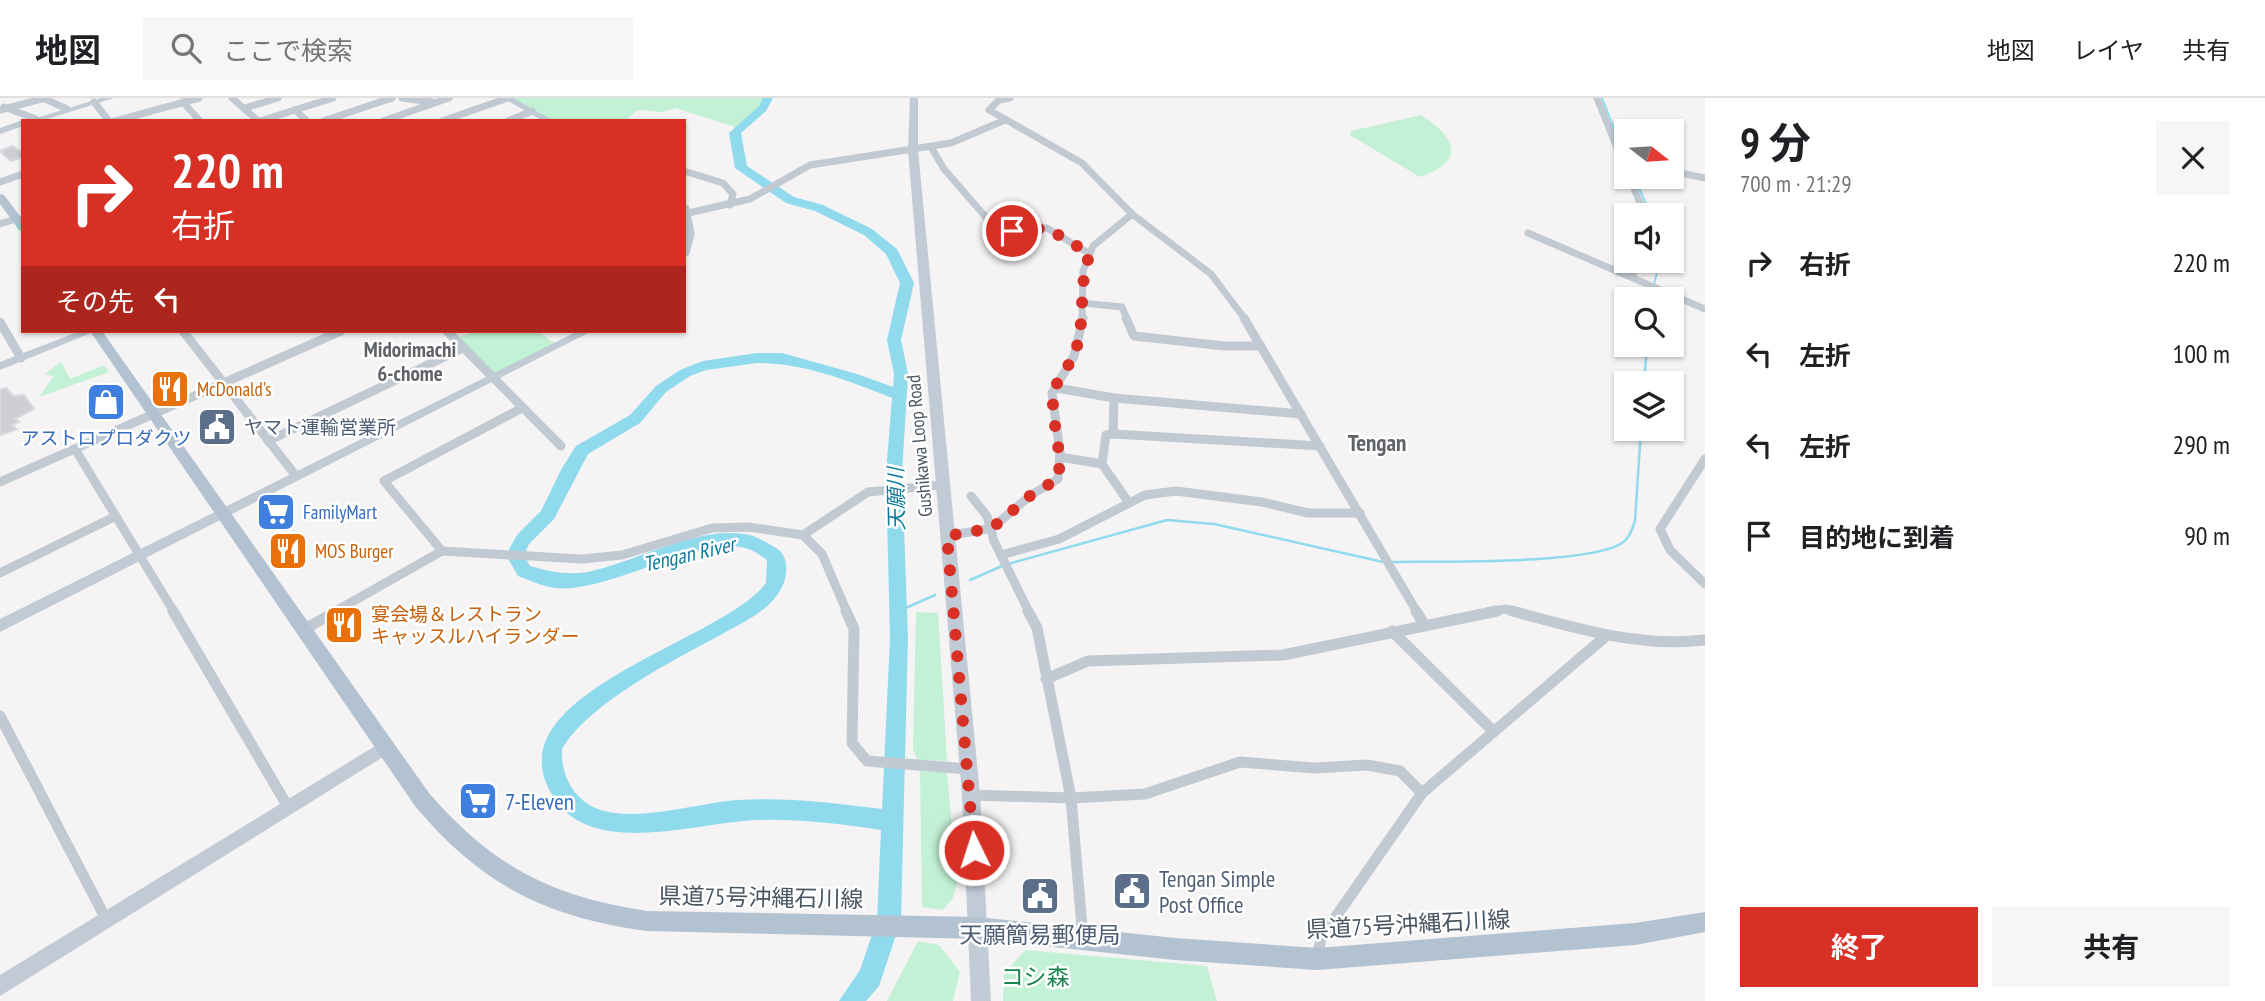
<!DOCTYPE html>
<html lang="ja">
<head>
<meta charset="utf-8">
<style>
	body { margin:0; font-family:"PT Sans Narrow","Noto Sans JP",sans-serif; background:#f6f6f6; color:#202124; height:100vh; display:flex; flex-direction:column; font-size:26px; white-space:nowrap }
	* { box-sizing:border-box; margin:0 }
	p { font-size:23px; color:#757577 }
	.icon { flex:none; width:38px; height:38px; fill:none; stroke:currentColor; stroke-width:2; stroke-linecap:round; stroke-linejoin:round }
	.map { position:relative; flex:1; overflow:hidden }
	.sheet { display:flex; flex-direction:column; background:#fff; width:560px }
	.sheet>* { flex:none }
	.top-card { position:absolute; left:21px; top:21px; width:665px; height:214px; border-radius:0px; box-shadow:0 2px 5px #0004; background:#d93025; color:#fff; overflow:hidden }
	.needle { width:46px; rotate:107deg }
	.controls { position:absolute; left:1614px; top:21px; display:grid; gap:14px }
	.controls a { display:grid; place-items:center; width:70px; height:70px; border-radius:0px; background:#fff; box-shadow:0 2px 5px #0004; font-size:35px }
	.pin { position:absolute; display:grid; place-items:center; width:60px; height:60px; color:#fff; margin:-30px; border:4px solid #fff; border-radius:50%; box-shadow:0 2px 7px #0007 }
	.me { position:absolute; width:77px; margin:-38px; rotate:356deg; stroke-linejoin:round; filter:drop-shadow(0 0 5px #0008) }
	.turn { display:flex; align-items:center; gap:24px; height:147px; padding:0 35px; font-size:32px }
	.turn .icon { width:91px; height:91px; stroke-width:2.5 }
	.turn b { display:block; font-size:49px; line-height:60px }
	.then { display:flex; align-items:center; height:66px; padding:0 35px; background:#0003; gap:14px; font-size:26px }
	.round { display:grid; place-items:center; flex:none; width:74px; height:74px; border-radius:0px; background:#f6f6f6 }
	.head { display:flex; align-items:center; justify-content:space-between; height:119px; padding:0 35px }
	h1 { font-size:42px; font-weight:700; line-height:52px }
	.action { display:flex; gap:14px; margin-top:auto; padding:14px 35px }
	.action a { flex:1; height:80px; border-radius:0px; background:#d93025; color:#fff; font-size:28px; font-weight:700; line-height:80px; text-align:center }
	.action a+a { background:#f6f6f6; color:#202124 }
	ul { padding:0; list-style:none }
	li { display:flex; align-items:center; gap:21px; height:91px; padding:0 35px }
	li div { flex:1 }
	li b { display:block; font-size:26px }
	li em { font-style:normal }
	header { display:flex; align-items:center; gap:42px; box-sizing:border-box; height:98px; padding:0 35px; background:#fff; border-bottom:2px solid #e0e0e0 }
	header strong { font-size:33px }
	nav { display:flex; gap:38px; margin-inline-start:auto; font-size:24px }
	.search { width:490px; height:63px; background:#f6f6f6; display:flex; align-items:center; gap:18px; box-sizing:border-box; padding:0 24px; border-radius:0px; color:#757577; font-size:26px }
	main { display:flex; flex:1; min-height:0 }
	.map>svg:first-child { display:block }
</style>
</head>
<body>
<header>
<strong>地図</strong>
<div class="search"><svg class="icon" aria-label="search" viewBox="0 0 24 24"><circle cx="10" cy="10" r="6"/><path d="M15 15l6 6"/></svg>ここで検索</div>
<nav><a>地図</a><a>レイヤ</a><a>共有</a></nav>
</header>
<main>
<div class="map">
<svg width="1705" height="903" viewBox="0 0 1705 903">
	<rect width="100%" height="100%" fill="#f5f3f3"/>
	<!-- green -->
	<g fill="#c3f1d5">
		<polygon points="507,0 768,0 768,2 762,11 738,30 675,10 662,14 638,12 625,23 550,23"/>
		<path d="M1421,17c35,23 46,45 -1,62l-70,-42 1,-4z"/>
		<polygon points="475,233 538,233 551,243 561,245 491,280 457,240"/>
		<polygon points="61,264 70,281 104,267 109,274 39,299 54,278 45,276"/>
		<polygon points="916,514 938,515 947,663 917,662 913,651"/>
		<polygon points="920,673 947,674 957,786 953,800 943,812 922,809"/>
		<polygon points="918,843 939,847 960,874 953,903 887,903"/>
		<polygon points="1025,852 1207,868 1217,903 1003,903 1004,876"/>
	</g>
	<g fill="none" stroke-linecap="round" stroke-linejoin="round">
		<!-- stream-far1 -->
		<g stroke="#90daee" stroke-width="2">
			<polyline points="1602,0 1626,60"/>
			<polyline points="1634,79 1651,117"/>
			<polyline points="1650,201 1660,163"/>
		</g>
		<!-- stream -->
		<g stroke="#90daee" stroke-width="2.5">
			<polyline points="1644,285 1647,247"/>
			<path d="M1390,464c46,-1 199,3 232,-19 8,-5 10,-14 13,-22l6,-92"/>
			<polyline points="1008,466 1167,422 1214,426 1383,464"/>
			<polyline points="970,482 1002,468"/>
			<polyline points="899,513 935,497"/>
		</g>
		<!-- river -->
		<path fill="#90daee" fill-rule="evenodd" d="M763,0h10l-7,13 -25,22 6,33 47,31 29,8 49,24 25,20 17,34 -13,57 7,34 -6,99 6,165 -7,282 -22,66 -13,15h-27l21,-31 17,-50 4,-90c-40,-6 -81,-11 -122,-10 -58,1 -161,38 -202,-18 -78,-106 166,-159 209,-219l1,-23c-6,-4 -12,-9 -19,-11 -48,-17 -136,45 -194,39 -12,-2 -25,-8 -36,-12l-12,-21 11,-20 24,-24 21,-43 14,-22 54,-31 26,-29 24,-16 23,-9 54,-8h25l75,21 36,13 1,-13 -7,-34 13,-57 -14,-29 -22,-19 -49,-24 -29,-8 -51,-35 -6,-35 30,-27zM757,265c47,0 92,18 135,35l-6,75 4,165 -8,171c-48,-6 -96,-12 -145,-9 -39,3 -101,23 -139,9 -24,-9 -38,-35 -36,-60 31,-52 129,-97 182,-127 16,-9 30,-19 38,-35 6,-12 7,-32 -6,-39 -7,-4 -15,-9 -23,-12 -50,-14 -116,26 -165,36 -21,3 -38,0 -58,-6l-6,-11 5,-11 25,-25 34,-65 52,-31 26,-31 24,-16 16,-6z"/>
	</g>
	<!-- building -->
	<g fill="#cdcfd5" stroke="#d7d9de" stroke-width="2">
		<polygon points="12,48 23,55 23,59 11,63 0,53"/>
		<polygon points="6,290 13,298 24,297 34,311 15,321 19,324 11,327 17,331 0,337 0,292"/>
	</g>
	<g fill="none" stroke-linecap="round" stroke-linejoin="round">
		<!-- street-far2 -->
		<g stroke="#c1cad2" stroke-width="7">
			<polyline points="43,0 67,11"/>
			<polyline points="232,0 258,23"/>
			<polyline points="402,0 432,4"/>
			<polyline points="1010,0 999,2 989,12 1082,65 1132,116 1211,176 1245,221"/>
			<polyline points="1597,0 1626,72"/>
			<polyline points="94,4 109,23"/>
			<polyline points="183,4 200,23"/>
			<polyline points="4,9 36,21"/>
			<polyline points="245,10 278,0"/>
			<polyline points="0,12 45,0"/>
			<polyline points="295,12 307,23"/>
			<polyline points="115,23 199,0"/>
			<polyline points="260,23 333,0"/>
			<polyline points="323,23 392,0"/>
			<polyline points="383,23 449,0"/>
			<polyline points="442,23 508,0"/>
			<polyline points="508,23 532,13"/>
			<polyline points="931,49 944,71 997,132 1047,130 1090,156"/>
			<polyline points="684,73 723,85 733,96 730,107"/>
			<polyline points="1671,73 1705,80"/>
			<polyline points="1629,79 1645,117"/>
			<polyline points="0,84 23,76"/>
			<polyline points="688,115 750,101 810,67 951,45 1005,22"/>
			<polyline points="0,126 16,121"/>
			<polyline points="1528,135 1705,211"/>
			<polyline points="1631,179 1641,163"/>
			<polyline points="1082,205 1122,209 1127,221"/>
			<polyline points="1082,221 1083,173 1093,148 1132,116"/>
		</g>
		<!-- street-far1 -->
		<g stroke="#c1cad2" stroke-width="9">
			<polyline points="1126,220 1134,238 1224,248 1261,248"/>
			<polyline points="1244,220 1417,514"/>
			<polyline points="0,224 21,260"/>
			<polyline points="183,233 296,378"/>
			<polyline points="447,233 561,348"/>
			<polyline points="1057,290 1114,300 1301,316"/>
			<polyline points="1113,336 1114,300"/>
			<polyline points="268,343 463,250"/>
			<polyline points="75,351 174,514"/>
			<polyline points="1060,359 1102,366 1129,405"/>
			<polyline points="1705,361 1660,431 1670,452 1705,486"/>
			<polyline points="1102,366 1106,337 1113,336 1320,348"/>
			<polyline points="0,384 341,233"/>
			<polyline points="971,398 987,418 994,443 1029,514"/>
			<polyline points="803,437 868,394 942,387"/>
			<polyline points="947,438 992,430 1031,397 1058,381 1060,354 1052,295 1074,258 1083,220"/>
			<polyline points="442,453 384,383 522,310"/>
			<polyline points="1001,457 1059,441 1145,397 1176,393 1262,404 1308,415 1360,415"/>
			<polyline points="0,475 116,418"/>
			<polyline points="334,514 442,453 582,461 622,457 712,430 748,429 803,437 822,456 847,514"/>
			<polyline points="1487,514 1506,511 1519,514"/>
		</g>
		<!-- street -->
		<g stroke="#c1cad2" stroke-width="11">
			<polyline points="173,513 288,709"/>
			<polyline points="846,513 854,531 852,645 867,663 968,671"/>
			<polyline points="1028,513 1037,530 1071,700 1083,841"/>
			<polyline points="1416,513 1424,526"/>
			<path d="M1512,513c64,17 127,37 193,29"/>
			<polyline points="303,532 337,513"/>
			<polyline points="1392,533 1494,634"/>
			<polyline points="1046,581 1088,563 1283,557 1497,513"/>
			<polyline points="0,618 106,821"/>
			<polyline points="971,697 1071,700 1145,696 1240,664 1314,670 1367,667 1400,673 1422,695"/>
			<polyline points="1317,861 1321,840 1422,695 1606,538"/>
		</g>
		<!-- secondary -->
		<g fill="#c1cbd6" fill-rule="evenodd">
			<polygon points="101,0 114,0 41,23 27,23"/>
			<polygon points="503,0 513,0 554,23 543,23"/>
			<polygon points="910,0 918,0 918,52 980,697 991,903 971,903 962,697 908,52"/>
			<polygon points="23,22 23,28 0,36 0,30"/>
			<polygon points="684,105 689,108 695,136 689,157 684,160"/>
			<polygon points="80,233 96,233 0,272 0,264"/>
			<polygon points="578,233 592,233 0,534 0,521"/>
			<polygon points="385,642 391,644 393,649 391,654 0,898 0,877"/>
		</g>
		<!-- primary -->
		<g fill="#b3c2d1" fill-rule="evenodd">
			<polygon points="0,96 4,97 23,122 23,133 19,132 0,106"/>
			<path d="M90,233h12l327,462c63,73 123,104 218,118l331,6 197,21 142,10 318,-25 70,-11v20l-70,13 -318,25 -142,-10 -197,-21 -331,-8c-101,-14 -166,-46 -232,-125z"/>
		</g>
	</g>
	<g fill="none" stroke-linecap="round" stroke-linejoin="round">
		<!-- route -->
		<path stroke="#d93025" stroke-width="12" stroke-dasharray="0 21.6" d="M974,752l-27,-314 45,-8 39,-33 27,-16c5,-28 -6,-53 -5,-81 0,-15 15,-29 21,-43 13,-33 3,-69 16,-101l-43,-26 -35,3"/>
	</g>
	<!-- icons -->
	<defs>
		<g id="restaurant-square" transform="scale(2.0125)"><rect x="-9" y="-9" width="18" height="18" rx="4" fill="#e8710a" stroke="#fff"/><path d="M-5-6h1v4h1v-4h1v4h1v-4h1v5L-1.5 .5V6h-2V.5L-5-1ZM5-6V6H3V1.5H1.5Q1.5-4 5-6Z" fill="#fff"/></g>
		<g id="shop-square" transform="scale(2.0125)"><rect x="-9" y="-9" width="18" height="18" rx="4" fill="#3f7fe0" stroke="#fff"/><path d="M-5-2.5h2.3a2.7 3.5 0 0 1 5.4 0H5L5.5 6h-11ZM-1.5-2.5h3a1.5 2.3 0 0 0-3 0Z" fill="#fff"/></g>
		<g id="civic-square" transform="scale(2.0125)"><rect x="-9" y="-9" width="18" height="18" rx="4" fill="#5c6f8a" stroke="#fff"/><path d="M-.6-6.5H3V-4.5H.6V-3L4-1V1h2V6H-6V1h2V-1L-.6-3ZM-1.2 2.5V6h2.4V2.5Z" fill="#fff"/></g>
		<g id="supermarket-square" transform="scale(2.0125)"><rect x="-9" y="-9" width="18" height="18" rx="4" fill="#3f7fe0" stroke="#fff"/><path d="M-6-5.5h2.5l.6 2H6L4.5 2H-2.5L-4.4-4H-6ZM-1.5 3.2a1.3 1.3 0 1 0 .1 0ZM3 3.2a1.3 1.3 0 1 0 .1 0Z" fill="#fff"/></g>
	</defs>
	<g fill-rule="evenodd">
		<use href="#restaurant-square" x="170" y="291"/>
		<use href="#shop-square" x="106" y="304"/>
		<use href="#civic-square" x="217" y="329"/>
		<use href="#supermarket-square" x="276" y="414"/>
		<use href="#restaurant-square" x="288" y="453"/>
		<use href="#restaurant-square" x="344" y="527"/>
		<use href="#supermarket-square" x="478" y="703"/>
		<use href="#civic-square" x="1132" y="793"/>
		<use href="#civic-square" x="1040" y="798"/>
	</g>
	<g text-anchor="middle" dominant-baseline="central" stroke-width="5" stroke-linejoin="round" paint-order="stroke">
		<!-- food labels -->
		<g font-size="19" fill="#c56008" stroke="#fff" text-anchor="start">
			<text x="197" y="291">McDonald's</text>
			<text x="315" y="453">MOS Burger</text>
			<text x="371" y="516">宴会場＆レストラン<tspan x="371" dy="22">キャッスルハイランダー</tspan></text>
		</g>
		<!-- service labels -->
		<g font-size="19" fill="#4e5e75" stroke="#fff" text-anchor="start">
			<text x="244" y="329">ヤマト運輸営業所</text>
		</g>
		<!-- shop labels -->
		<g font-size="19" fill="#366cbe" stroke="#fff">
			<text x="106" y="340">アストロプロダクツ</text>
			<text x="303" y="414" text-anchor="start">FamilyMart</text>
		</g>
		<!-- street labels -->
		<g font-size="19" fill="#4a5661" stroke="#fff">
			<text transform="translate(919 348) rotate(-95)">Gushikawa Loop Road</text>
		</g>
		<!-- neighbourhood labels -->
		<g font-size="21" font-weight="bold" fill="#5f6368" stroke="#fff">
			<text x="410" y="251">Midorimachi<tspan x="410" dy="24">6-chome</tspan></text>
		</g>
		<!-- water labels -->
		<g font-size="21" font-style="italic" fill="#0c7c9b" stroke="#fff">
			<text transform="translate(896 401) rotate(-91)">天願川</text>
			<text transform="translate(689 456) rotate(-13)">Tengan River</text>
		</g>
		<!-- quarter labels -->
		<g font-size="23" font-weight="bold" fill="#5f6368" stroke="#fff">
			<text x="1377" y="344">Tengan</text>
		</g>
		<!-- near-shop labels -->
		<g font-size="23" fill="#366cbe" stroke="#fff" text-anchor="start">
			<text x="505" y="703">7-Eleven</text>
		</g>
		<!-- near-service labels -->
		<g font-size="23" fill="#4e5e75" stroke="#fff" text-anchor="start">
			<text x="1159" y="780">Tengan Simple<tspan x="1159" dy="26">Post Office</tspan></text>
			<text x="1040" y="836" text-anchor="middle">天願簡易郵便局</text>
		</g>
		<!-- near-street labels -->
		<g font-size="23" fill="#4a5661" stroke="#fff">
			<text transform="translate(761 799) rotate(1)">県道75号沖縄石川線</text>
			<text transform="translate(1408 826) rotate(-3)">県道75号沖縄石川線</text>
		</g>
		<!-- near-park labels -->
		<g font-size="23" fill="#17864f" stroke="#fff">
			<text x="1035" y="878">コシ森</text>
		</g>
	</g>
</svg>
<div class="controls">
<a><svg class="needle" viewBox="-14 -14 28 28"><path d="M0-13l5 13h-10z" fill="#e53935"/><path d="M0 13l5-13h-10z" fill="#757577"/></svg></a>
<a><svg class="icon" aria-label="sound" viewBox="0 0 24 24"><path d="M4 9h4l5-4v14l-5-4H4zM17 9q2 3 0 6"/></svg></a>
<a><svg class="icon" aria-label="search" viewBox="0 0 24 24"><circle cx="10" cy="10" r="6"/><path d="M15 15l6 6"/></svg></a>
<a><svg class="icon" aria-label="layers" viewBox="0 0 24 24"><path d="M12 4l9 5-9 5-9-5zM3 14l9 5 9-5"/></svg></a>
</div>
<div class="pin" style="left:1012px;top:133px;background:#d93025"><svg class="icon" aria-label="arrive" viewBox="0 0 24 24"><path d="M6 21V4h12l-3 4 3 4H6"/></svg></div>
<svg class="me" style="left:974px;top:752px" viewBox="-20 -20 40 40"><circle r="17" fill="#d93025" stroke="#fff" stroke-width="3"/><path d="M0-11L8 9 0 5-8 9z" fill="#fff"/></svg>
<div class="top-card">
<div class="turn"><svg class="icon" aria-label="right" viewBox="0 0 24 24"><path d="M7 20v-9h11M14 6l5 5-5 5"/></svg><div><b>220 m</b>右折</div></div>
<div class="then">その先<svg class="icon" aria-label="left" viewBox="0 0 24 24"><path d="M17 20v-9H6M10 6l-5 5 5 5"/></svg></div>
</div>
</div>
<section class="sheet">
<div class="head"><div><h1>9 分</h1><p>700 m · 21:29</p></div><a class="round"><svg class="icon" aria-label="close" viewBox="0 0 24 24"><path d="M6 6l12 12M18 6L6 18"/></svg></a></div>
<ul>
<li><svg class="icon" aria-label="right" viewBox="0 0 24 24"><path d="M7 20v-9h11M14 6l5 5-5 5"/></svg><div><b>右折</b></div><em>220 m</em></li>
<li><svg class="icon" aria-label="left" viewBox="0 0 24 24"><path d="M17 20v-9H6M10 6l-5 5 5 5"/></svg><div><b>左折</b></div><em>100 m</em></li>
<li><svg class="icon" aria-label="left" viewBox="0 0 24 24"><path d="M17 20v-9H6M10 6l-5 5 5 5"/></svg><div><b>左折</b></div><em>290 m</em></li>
<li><svg class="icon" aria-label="arrive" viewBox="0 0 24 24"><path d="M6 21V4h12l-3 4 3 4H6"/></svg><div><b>目的地に到着</b></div><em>90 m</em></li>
</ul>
<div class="action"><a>終了</a><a>共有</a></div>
</section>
</main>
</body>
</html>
